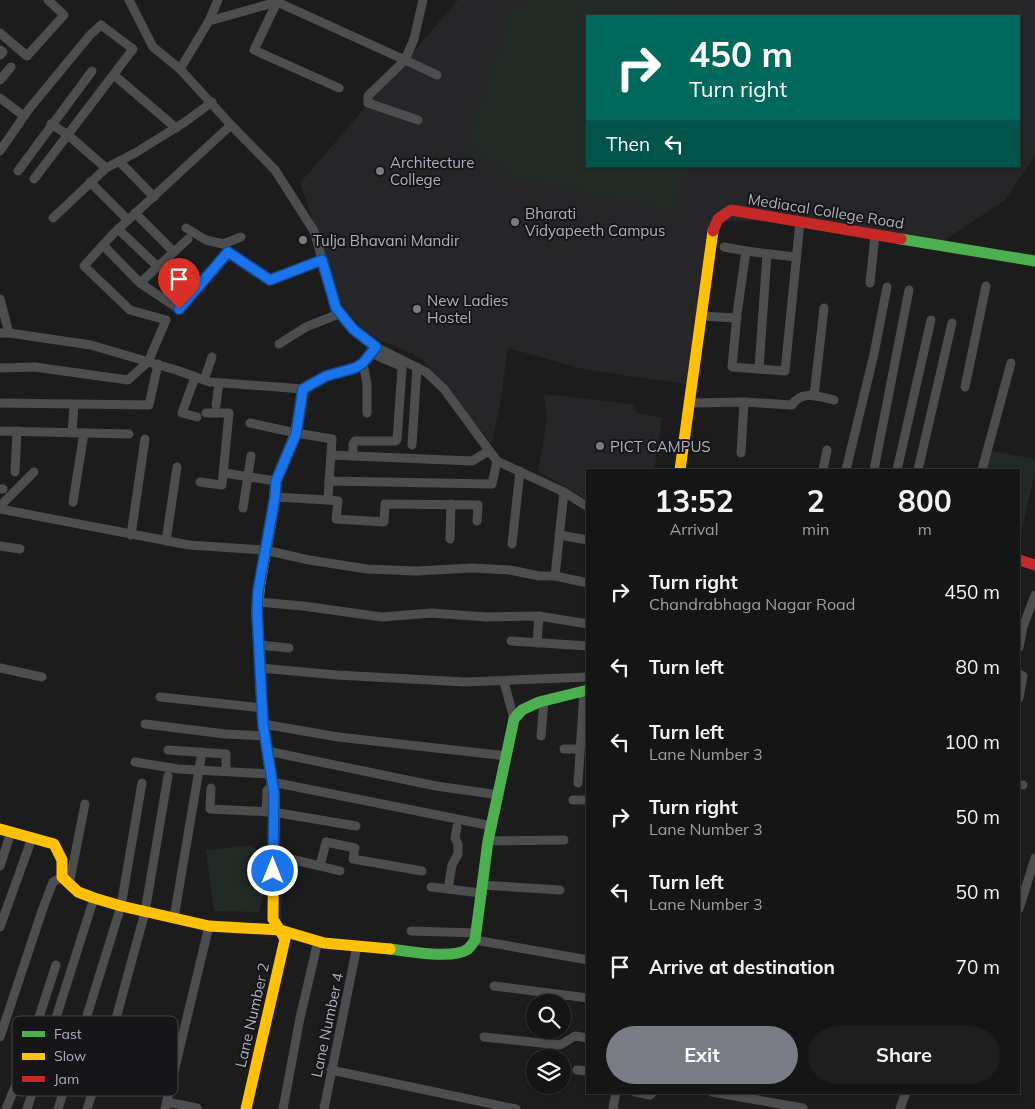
<!DOCTYPE html>
<html lang="en">
<head>
<meta charset="utf-8">
<style>
	body { margin:0; font-family:Mulish,sans-serif; background:#1e1e1e; color:#f1f3f6; height:100vh; display:flex; flex-direction:column; font-size:19px; white-space:nowrap }
	* { box-sizing:border-box; margin:0 }
	p { font-size:16px; color:#9d9fa0 }
	.icon { flex:none; width:28px; height:28px; fill:none; stroke:currentColor; stroke-width:2; stroke-linecap:round; stroke-linejoin:round }
	.map { position:relative; flex:1; overflow:hidden }
	.side { position:absolute; left:586px; top:469px; width:434px; height:625px; display:flex; flex-direction:column; background:#151515; border-radius:0px; box-shadow:0 1px 4px #0004,0 0 0 1px #343434 }
	.side>* { flex:none }
	.hud { position:absolute; left:586px; top:15px; width:434px; height:152px; border-radius:0px; box-shadow:0 1px 4px #0004,0 0 0 1px #343434; background:#00695c; color:#fff; overflow:hidden }
	.tools { position:absolute; left:526px; top:994px; display:grid; gap:10px }
	.tools a { display:grid; place-items:center; width:45px; height:45px; border-radius:50%; background:#151515; box-shadow:0 1px 4px #0004,0 0 0 1px #343434; font-size:25px }
	.pin { position:absolute; display:grid; place-items:center; width:42px; height:42px; color:#fff; margin:-51px -21px; border-radius:50% 50% 50% 0; rotate:-45deg; box-shadow:0 0 5px #0007 }
	.pin .icon { rotate:45deg }
	.me { position:absolute; width:55px; margin:-28px; rotate:0deg; stroke-linejoin:round; filter:drop-shadow(0 0 4px #0008) }
	.turn { display:flex; align-items:center; gap:18px; height:105px; padding:0 20px; font-size:22px }
	.turn .icon { width:65px; height:65px; stroke-width:2.5 }
	.turn b { display:block; font-size:35px; line-height:42px }
	.then { display:flex; align-items:center; height:48px; padding:0 20px; background:#0003; gap:10px; font-size:19px }
	.eta { display:flex; justify-content:space-evenly; align-items:center; height:85px; text-align:center }
	.eta b { font-size:30px; font-weight:700; line-height:35px }
	.cta { display:flex; gap:10px; margin-top:auto; padding:10px 20px }
	.cta a { flex:1; height:58px; border-radius:30px; background:#7a7c85; color:#fff; font-size:20px; font-weight:700; line-height:58px; text-align:center }
	.cta a+a { background:#1e1e1e; color:#f1f3f6 }
	ul { padding:0; list-style:none }
	li { display:flex; align-items:center; gap:15px; height:75px; padding:0 20px }
	li div { flex:1 }
	li b { display:block; font-size:19px }
	li em { font-style:normal }
	.map>svg:first-child { display:block }
</style>
</head>
<body>
<div class="map">
<svg width="1035" height="1109" viewBox="0 0 1035 1109">
	<rect width="100%" height="100%" fill="#1c1c1c"/>
	<!-- built -->
	<g fill="#262628" fill-rule="evenodd">
		<path d="M458,0h577v156l-30,44 -68,45 -153,-26 -69,3 -24,163 -104,-15 -79,-22 -8,55 -8,41 -71,-86 -44,-19 -18,-14 -19,-22 -19,-60 -21,-60zM588,16h431v150h-431z"/>
		<polygon points="544,394 632,404 637,413 662,418 654,470 588,470 587,500 538,471 547,421"/>
	</g>
	<!-- green -->
	<g fill="#212a24">
		<polygon points="527,0 645,0 699,16 588,16 588,166 688,166 675,212 511,177 467,144 512,8"/>
		<polygon points="991,451 1035,459 1035,471 1019,544 1019,470 986,470"/>
		<polygon points="251,845 264,855 263,895 259,912 214,911 206,850"/>
	</g>
	<g fill="none" stroke-linecap="round" stroke-linejoin="round">
		<!-- street -->
		<g stroke="#4c4d4f" stroke-width="9">
			<polyline points="129,0 153,47 180,69 231,125 275,170 314,231 336,308 353,329 376,347 426,372 444,389 497,461 564,492 588,507"/>
			<polyline points="278,0 254,50 339,88"/>
			<polyline points="209,21 218,0"/>
			<polyline points="0,33 27,56 64,15 48,0"/>
			<polyline points="0,50 3,52 0,55"/>
			<polyline points="180,69 209,21 277,2 405,60 414,39 423,0"/>
			<polyline points="114,75 176,128"/>
			<polyline points="0,80 11,67"/>
			<polyline points="0,98 24,116"/>
			<polyline points="418,120 368,103 368,96 405,60 437,75"/>
			<polyline points="51,124 68,135 106,168"/>
			<polyline points="0,151 29,109 90,35 101,25 133,49 34,179"/>
			<polyline points="119,161 154,197"/>
			<polyline points="18,171 92,71"/>
			<polyline points="90,182 128,220"/>
			<polyline points="135,213 174,252"/>
			<polyline points="53,218 106,168 135,153 185,122 212,102"/>
			<polyline points="186,228 206,240 223,244 241,237"/>
			<polyline points="118,229 157,266"/>
			<polyline points="103,245 140,283 179,309 228,252 270,280 322,260"/>
			<polyline points="724,247 746,251"/>
			<polyline points="796,257 746,251 737,314 732,367 785,371 800,222"/>
			<polyline points="140,283 188,239"/>
			<polyline points="870,283 875,235"/>
			<polyline points="0,299 9,333"/>
			<polyline points="700,316 737,318"/>
			<polyline points="0,333 9,333 91,345 176,370 210,382 303,389 326,376 355,368 363,363 376,347"/>
			<polyline points="279,344 306,327 341,313"/>
			<polyline points="363,363 367,384 367,413"/>
			<polyline points="0,368 35,367 128,380 148,362 166,320 130,310 84,266 114,233 231,125"/>
			<polyline points="759,368 767,254"/>
			<polyline points="195,377 182,413 197,417"/>
			<polyline points="204,380 212,357"/>
			<polyline points="965,387 986,286"/>
			<polyline points="814,396 824,308"/>
			<polyline points="0,403 149,405 158,364"/>
			<path d="M690,403l54,-1 48,3c10,-16 27,-8 42,-5"/>
			<polyline points="216,405 219,383"/>
			<polyline points="250,423 296,433 332,439 331,455"/>
			<polyline points="0,431 129,434"/>
			<polyline points="72,433 74,405"/>
			<polyline points="412,445 417,367"/>
			<polyline points="741,453 744,402"/>
			<polyline points="353,456 353,444 355,441 395,441 397,440 402,369 401,366 371,353"/>
			<polyline points="823,470 827,450"/>
			<polyline points="846,470 874,354 887,287"/>
			<polyline points="874,470 909,290"/>
			<polyline points="897,470 931,320"/>
			<polyline points="918,470 952,323"/>
			<polyline points="982,470 1011,363"/>
			<polyline points="15,472 17,431"/>
			<polyline points="224,473 276,481"/>
			<polyline points="329,481 331,455 472,461 489,451"/>
			<polyline points="200,482 222,485 229,413 206,413"/>
			<polyline points="0,489 3,489"/>
			<polyline points="275,497 328,500 329,481 492,484 497,461"/>
			<polyline points="328,500 338,501 336,519 384,522 385,504 478,505 477,521"/>
			<polyline points="73,502 84,433"/>
			<polyline points="0,506 34,472"/>
			<polyline points="243,508 251,456"/>
			<polyline points="0,509 189,545 265,550 309,560 367,569 416,571 472,568 510,570 539,576 555,576 588,583"/>
			<polyline points="131,535 145,439"/>
			<polyline points="559,535 588,540"/>
			<polyline points="450,539 451,504"/>
			<polyline points="166,541 177,467"/>
			<polyline points="512,544 520,471"/>
			<polyline points="0,546 20,549"/>
			<polyline points="555,576 564,492"/>
			<polyline points="258,602 303,606 382,617 431,613 487,617 539,616 588,624"/>
			<polyline points="511,641 588,646"/>
			<polyline points="537,643 539,616"/>
			<polyline points="259,645 289,648"/>
			<polyline points="1019,647 1023,627 1035,595"/>
			<polyline points="0,668 42,677"/>
			<polyline points="260,668 337,675 465,682 588,677"/>
			<polyline points="1019,674 1023,676 1019,698"/>
			<polyline points="504,682 514,719"/>
			<polyline points="160,697 263,708"/>
			<polyline points="145,724 225,734 265,736"/>
			<polyline points="263,724 338,737 507,756"/>
			<polyline points="541,736 544,701"/>
			<polyline points="564,749 580,749"/>
			<polyline points="168,750 226,754 226,771"/>
			<polyline points="267,751 436,786 499,795"/>
			<polyline points="135,762 178,769 270,774"/>
			<polyline points="272,782 492,826"/>
			<polyline points="578,783 584,691"/>
			<polyline points="1019,785 1023,785"/>
			<polyline points="211,788 210,809 273,812 356,826"/>
			<polyline points="573,800 588,800"/>
			<polyline points="266,812 267,790"/>
			<polyline points="488,841 564,840"/>
			<polyline points="274,855 320,866 326,842 355,848 353,859 422,871"/>
			<polyline points="0,866 11,832"/>
			<polyline points="320,866 340,871"/>
			<polyline points="69,885 85,804"/>
			<polyline points="482,885 560,890"/>
			<polyline points="431,887 481,893"/>
			<polyline points="448,889 452,865 458,854 458,844 455,838 457,827"/>
			<polyline points="1019,909 1035,858"/>
			<polyline points="174,918 202,752"/>
			<polyline points="0,927 32,838"/>
			<polyline points="411,931 476,933"/>
			<polyline points="475,940 588,960"/>
			<polyline points="494,986 588,998"/>
			<polyline points="0,1037 43,908 53,882 62,877"/>
			<polyline points="484,1037 560,1045 575,1036 588,1038"/>
			<polyline points="331,1070 516,1109"/>
			<polyline points="577,1070 588,1071"/>
			<polyline points="635,1092 650,1095 653,1092"/>
			<polyline points="712,1092 803,1108"/>
			<polyline points="167,1102 197,1108"/>
			<polyline points="6,1109 21,1072 56,965"/>
			<polyline points="27,1109 94,898"/>
			<polyline points="58,1109 121,906 142,783"/>
			<polyline points="87,1109 111,1037 145,912 168,776"/>
			<polyline points="165,1109 209,926"/>
			<polyline points="283,1109 300,1018 318,941"/>
			<polyline points="324,1109 357,946"/>
			<polyline points="613,1109 616,1092"/>
			<polyline points="900,1109 906,1092"/>
		</g>
		<!-- fast -->
		<g stroke="#4caf50" stroke-width="11">
			<polyline points="901,239 1035,261"/>
			<polyline points="260,583 257,612 263,724 274,796"/>
			<path d="M390,949c18,2 63,11 78,0 2,-2 5,-6 7,-9l13,-99 26,-122 8,-9 17,-8 49,-12"/>
		</g>
		<!-- slow -->
		<g stroke="#ffc107" stroke-width="11">
			<polyline points="680,470 713,231"/>
			<polyline points="260,583 275,497 276,481 296,433 303,389"/>
			<polyline points="0,829 54,844 62,860 62,877 78,892 94,898 121,906 209,926 280,930 324,943 390,949"/>
			<polyline points="246,1109 285,939 273,919 274,796"/>
		</g>
		<!-- jam -->
		<g stroke="#c62828" stroke-width="11">
			<polyline points="713,231 718,219 731,210 901,239"/>
			<polyline points="1019,560 1035,565"/>
		</g>
	</g>
	<g fill="none" stroke-linecap="round" stroke-linejoin="round">
		<!-- route casing -->
		<g stroke="#114b97" stroke-width="12">
			<polyline id="route" points="179,309 228,252 270,280 322,260 336,308 353,329 376,347 363,363 355,368 326,376 303,389 296,434 276,481 275,497 258,591 257,612 263,724 274,793 273,871"/>
		</g>
		<!-- route -->
		<use href="#route" stroke="#1a73e8" stroke-width="9"/>
	</g>
	<!-- markers -->
	<g fill="#7a7c85" stroke="#161618" stroke-width="2">
		<circle cx="380" cy="171" r="5"/>
		<circle cx="515" cy="222" r="5"/>
		<circle cx="303" cy="240" r="5"/>
		<circle cx="417" cy="309" r="5"/>
		<circle cx="600" cy="446" r="5"/>
	</g>
	<g text-anchor="middle" dominant-baseline="central" stroke-width="4" stroke-linejoin="round" paint-order="stroke">
		<!-- poi labels -->
		<g font-size="15" fill="#adb0bd" stroke="#161618" text-anchor="start">
			<text x="390" y="162">Architecture<tspan x="390" dy="17">College</tspan></text>
			<text x="525" y="213">Bharati<tspan x="525" dy="17">Vidyapeeth Campus</tspan></text>
			<text x="313" y="240">Tulja Bhavani Mandir</text>
			<text x="427" y="300">New Ladies<tspan x="427" dy="17">Hostel</tspan></text>
			<text x="610" y="446">PICT CAMPUS</text>
		</g>
		<!-- street labels -->
		<g font-size="15" fill="#adb0bd" stroke="#161618">
			<text transform="translate(826 211) rotate(9)">Mediacal College Road</text>
			<text transform="translate(252 1015) rotate(-77)">Lane Number 2</text>
			<text transform="translate(327 1025) rotate(-78)">Lane Number 4</text>
		</g>
	</g>
	<!-- legend -->
	<rect x="12" y="1016" width="166" height="80" rx="8" fill="#161618" stroke="#43444a" stroke-width="1"/>
	<rect x="22" y="1031" width="23" height="6" fill="#4caf50"/>
	<rect x="22" y="1053" width="23" height="7" fill="#ffc107"/>
	<rect x="22" y="1076" width="23" height="6" fill="#c62828"/>
	<g font-size="14" fill="#adb0bd">
		<text x="54" y="1039">Fast</text>
		<text x="54" y="1061">Slow</text>
		<text x="54" y="1084">Jam</text>
	</g>
</svg>
<div class="tools">
<a><svg class="icon" aria-label="search" viewBox="0 0 24 24"><circle cx="10" cy="10" r="6"/><path d="M15 15l6 6"/></svg></a>
<a><svg class="icon" aria-label="layers" viewBox="0 0 24 24"><path d="M12 4l9 5-9 5-9-5zM3 14l9 5 9-5"/></svg></a>
</div>
<div class="pin" style="left:179px;top:309px;background:#d93025"><svg class="icon" aria-label="arrive" viewBox="0 0 24 24"><path d="M6 21V4h12l-3 4 3 4H6"/></svg></div>
<svg class="me" style="left:273px;top:871px" viewBox="-20 -20 40 40"><circle r="17" fill="#1a73e8" stroke="#fff" stroke-width="3"/><path d="M0-11L8 9 0 5-8 9z" fill="#fff"/></svg>
<div class="hud">
<div class="turn"><svg class="icon" aria-label="right" viewBox="0 0 24 24"><path d="M7 20v-9h11M14 6l5 5-5 5"/></svg><div><b>450 m</b>Turn right</div></div>
<div class="then">Then<svg class="icon" aria-label="left" viewBox="0 0 24 24"><path d="M17 20v-9H6M10 6l-5 5 5 5"/></svg></div>
</div>
<section class="side">
<div class="eta">
<div><b>13:52</b><p>Arrival</p></div>
<div><b>2</b><p>min</p></div>
<div><b>800</b><p>m</p></div>
</div>
<ul>
<li><svg class="icon" aria-label="right" viewBox="0 0 24 24"><path d="M7 20v-9h11M14 6l5 5-5 5"/></svg><div><b>Turn right</b><p>Chandrabhaga Nagar Road</p></div><em>450 m</em></li>
<li><svg class="icon" aria-label="left" viewBox="0 0 24 24"><path d="M17 20v-9H6M10 6l-5 5 5 5"/></svg><div><b>Turn left</b></div><em>80 m</em></li>
<li><svg class="icon" aria-label="left" viewBox="0 0 24 24"><path d="M17 20v-9H6M10 6l-5 5 5 5"/></svg><div><b>Turn left</b><p>Lane Number 3</p></div><em>100 m</em></li>
<li><svg class="icon" aria-label="right" viewBox="0 0 24 24"><path d="M7 20v-9h11M14 6l5 5-5 5"/></svg><div><b>Turn right</b><p>Lane Number 3</p></div><em>50 m</em></li>
<li><svg class="icon" aria-label="left" viewBox="0 0 24 24"><path d="M17 20v-9H6M10 6l-5 5 5 5"/></svg><div><b>Turn left</b><p>Lane Number 3</p></div><em>50 m</em></li>
<li><svg class="icon" aria-label="arrive" viewBox="0 0 24 24"><path d="M6 21V4h12l-3 4 3 4H6"/></svg><div><b>Arrive at destination</b></div><em>70 m</em></li>
</ul>
<div class="cta"><a>Exit</a><a>Share</a></div>
</section>
</div>
</body>
</html>
